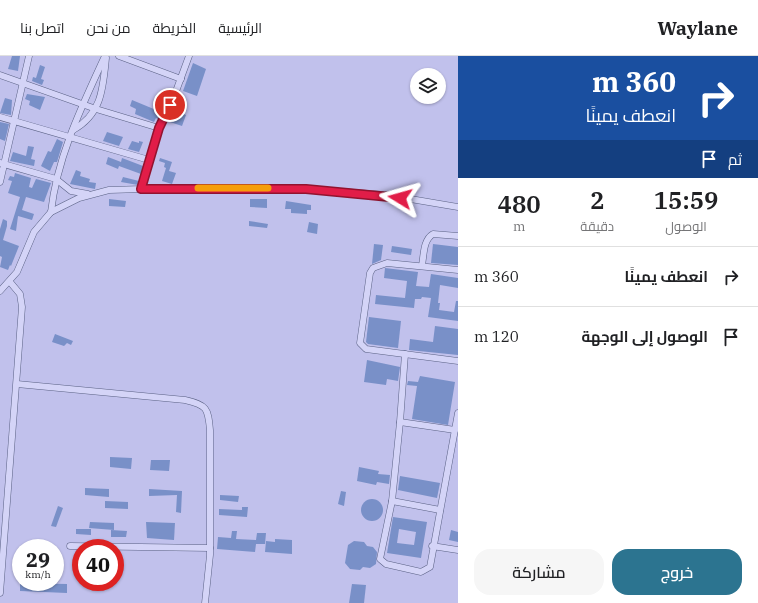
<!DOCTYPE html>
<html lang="ar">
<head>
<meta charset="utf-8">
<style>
	body { margin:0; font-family:"IBM Plex Serif",Cairo,serif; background:#f6f6f6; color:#202124; direction:rtl; height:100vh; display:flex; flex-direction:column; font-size:15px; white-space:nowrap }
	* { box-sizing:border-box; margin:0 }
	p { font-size:13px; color:#757577 }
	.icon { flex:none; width:22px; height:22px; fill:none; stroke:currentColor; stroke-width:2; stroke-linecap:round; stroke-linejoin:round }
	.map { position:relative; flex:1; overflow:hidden; direction:ltr }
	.side { display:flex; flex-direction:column; background:#fff; width:300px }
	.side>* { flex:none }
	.banner { background:#1a4fa0; color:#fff; overflow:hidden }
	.controls { position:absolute; left:410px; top:12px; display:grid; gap:8px }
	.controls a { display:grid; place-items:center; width:36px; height:36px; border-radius:50%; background:#fff; box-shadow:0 1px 3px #0004; font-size:20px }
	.speed { position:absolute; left:12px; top:483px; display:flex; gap:8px; font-size:20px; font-weight:700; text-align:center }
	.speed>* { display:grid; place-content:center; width:52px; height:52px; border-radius:50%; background:#fff; box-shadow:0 1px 3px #0004; line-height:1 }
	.speed small { font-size:10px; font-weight:400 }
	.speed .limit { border:6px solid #d22; background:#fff; color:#111 }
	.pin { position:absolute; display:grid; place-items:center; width:34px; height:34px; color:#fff; margin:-17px; border:2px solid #fff; border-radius:50%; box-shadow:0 1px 4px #0007 }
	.me { position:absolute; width:44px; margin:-22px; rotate:278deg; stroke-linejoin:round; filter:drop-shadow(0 0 3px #0008) }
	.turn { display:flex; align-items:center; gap:14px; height:84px; padding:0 16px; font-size:18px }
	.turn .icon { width:52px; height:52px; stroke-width:2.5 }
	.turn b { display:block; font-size:28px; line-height:34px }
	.then { display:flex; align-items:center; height:38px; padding:0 16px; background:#0003; gap:8px; font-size:15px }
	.eta { display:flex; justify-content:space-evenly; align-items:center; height:68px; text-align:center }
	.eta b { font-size:24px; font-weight:600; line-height:28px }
	.button { display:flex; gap:8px; margin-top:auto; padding:8px 16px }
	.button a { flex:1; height:46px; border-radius:16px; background:#2c7490; color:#fff; font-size:16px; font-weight:600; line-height:46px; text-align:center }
	.button a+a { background:#f6f6f6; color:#202124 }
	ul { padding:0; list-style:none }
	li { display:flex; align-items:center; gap:12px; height:60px; padding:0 16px; border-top:1px solid #e0e0e0 }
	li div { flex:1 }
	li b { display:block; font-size:15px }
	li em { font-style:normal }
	header { display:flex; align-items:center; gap:24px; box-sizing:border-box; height:56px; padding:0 20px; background:#fff; border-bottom:1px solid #e0e0e0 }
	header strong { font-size:19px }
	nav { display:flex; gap:22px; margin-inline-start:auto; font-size:14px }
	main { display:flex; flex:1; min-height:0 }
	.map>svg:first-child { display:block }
</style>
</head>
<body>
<header>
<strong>Waylane</strong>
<nav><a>الرئيسية</a><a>الخريطة</a><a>من نحن</a><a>اتصل بنا</a></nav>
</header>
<main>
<section class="side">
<div class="banner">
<div class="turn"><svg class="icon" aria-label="right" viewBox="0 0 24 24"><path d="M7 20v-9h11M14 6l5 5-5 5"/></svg><div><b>360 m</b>انعطف يمينًا</div></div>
<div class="then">ثم<svg class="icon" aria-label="arrive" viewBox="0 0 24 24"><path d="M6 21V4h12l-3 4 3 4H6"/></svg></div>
</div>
<div class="eta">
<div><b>15:59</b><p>الوصول</p></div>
<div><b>2</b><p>دقيقة</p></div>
<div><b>480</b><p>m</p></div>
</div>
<ul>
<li><svg class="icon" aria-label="right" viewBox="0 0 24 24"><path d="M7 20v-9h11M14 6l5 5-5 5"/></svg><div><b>انعطف يمينًا</b></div><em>360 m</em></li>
<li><svg class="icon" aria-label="arrive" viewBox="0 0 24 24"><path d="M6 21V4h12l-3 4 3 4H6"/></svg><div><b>الوصول إلى الوجهة</b></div><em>120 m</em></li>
</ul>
<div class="button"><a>خروج</a><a>مشاركة</a></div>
</section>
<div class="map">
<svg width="458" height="547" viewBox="0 0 458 547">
	<rect width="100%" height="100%" fill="#c1c1ec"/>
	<!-- building -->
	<g fill="#7990c8" fill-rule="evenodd">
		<polygon points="12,0 20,0 18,15 8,13"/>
		<polygon points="193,7 206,13 197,40 183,35"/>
		<polygon points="40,9 45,11 41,23 44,24 42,29 32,25 33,21 36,22"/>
		<polygon points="27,38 45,41 40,54 29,49 30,45 25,43"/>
		<polygon points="5,42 12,44 11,59 0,57"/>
		<polygon points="132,44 161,56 158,63 156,62 154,66 135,58 136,53 130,50"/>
		<polygon points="175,54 186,59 182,70 170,66"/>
		<polygon points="0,66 9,68 5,85 0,83"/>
		<polygon points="107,76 123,81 119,90 103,85"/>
		<polygon points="57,83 63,86 57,106 54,106 50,115 41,110 48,95 51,96"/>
		<polygon points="132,85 139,87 139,85 143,86 139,96 128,93"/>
		<polygon points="28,90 34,91 31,103 35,104 34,110 10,105 13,96 26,100"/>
		<polygon points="108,101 121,106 122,102 143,110 141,118 119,110 118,113 106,108"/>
		<polygon points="160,102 172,106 169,115 176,117 172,128 162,125 166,112 164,111 165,107 159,105"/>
		<polygon points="76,114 81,116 80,120 90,123 89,126 96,127 95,133 70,128"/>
		<polygon points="15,117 31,122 29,131 32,132 36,123 51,127 44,146 26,141 22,154 34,158 32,164 18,160 16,175 10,173 20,141 8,137 12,125 8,124 10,120 14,121"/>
		<polygon points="123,121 139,125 138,129 121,126"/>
		<polygon points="109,143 126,145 125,151 109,150"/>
		<polygon points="250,143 267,143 267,152 250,151"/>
		<polygon points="286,145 311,149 311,154 307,154 307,158 291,157 291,153 285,153"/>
		<polygon points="3,163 7,165 7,170 3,184 19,190 11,210 10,209 8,214 0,211 2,201 0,200 0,173"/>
		<polygon points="249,165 268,168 267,172 249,170"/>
		<polygon points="309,166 318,168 317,178 307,176"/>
		<polygon points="374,188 383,189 381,204 372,208"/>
		<polygon points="433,188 458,191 458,209 431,207"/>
		<polygon points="392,190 412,193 411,199 391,196"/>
		<polygon points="385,212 418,216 416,230 429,231 431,218 458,222 458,232 440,229 438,247 440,247 439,254 454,256 456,245 458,245 458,265 428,261 431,242 422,241 421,243 415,243 414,252 375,248 376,239 405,242 407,225 384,222"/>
		<polygon points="369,261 401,265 398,292 368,288 366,286"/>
		<polygon points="435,270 458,273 458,299 409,294 410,283 433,286"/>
		<polygon points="55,278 73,285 71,289 67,287 64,290 52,286"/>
		<polygon points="367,304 400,311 398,325 387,323 386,329 364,326"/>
		<polygon points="420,320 455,326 448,369 412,363 417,330 407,329 408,325 418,326"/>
		<polygon points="110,401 132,402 131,413 110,411"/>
		<polygon points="151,404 170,404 169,415 150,414"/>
		<polygon points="359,411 379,415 378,418 390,419 389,428 377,426 376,429 357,425"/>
		<polygon points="400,420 440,427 437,442 398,434"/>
		<polygon points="85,432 109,433 109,441 85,439"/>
		<polygon points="149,433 182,435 181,457 176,456 177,439 149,440"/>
		<polygon points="341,435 346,436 344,450 338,448"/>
		<polygon points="220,439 239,440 238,446 220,444"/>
		<circle cx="372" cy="454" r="11"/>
		<polygon points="105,445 128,446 128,453 105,452"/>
		<polygon points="58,450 63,452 56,471 51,470"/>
		<polygon points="242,451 248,451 247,461 219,459 219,453 242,454"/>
		<path d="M393,461l34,5 -6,36 -34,-5zM399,473l17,3 -2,13 -17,-2z"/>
		<polygon points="90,466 114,467 114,474 89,472"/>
		<polygon points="146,466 175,467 174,484 147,482"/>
		<polygon points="76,473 91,473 91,479 76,478"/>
		<polygon points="111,474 127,475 126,481 111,481"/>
		<polygon points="451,474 458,476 458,486 449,484"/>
		<polygon points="232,475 237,475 236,483 256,484 257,477 266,477 265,488 256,488 255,496 217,493 218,481 231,482"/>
		<polygon points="275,483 292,484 292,498 265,496 266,485 275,486"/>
		<polygon points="354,485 364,486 367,490 373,491 377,496 376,508 370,512 363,511 360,514 350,513 345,507 348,489"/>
		<polygon points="20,527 67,528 67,537 20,535"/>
		<polygon points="352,528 366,529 364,547 349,547"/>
	</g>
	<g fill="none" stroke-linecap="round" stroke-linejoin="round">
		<!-- minor casing -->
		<g stroke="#5a6184" stroke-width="7">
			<g id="minor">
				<polyline points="119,0 181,23"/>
				<polyline points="0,19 96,53 159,72"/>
				<polyline points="0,61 149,104"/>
				<path d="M73,74c29,-16 30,-42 33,-72"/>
				<polyline points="0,107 56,123 71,135 88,138"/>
				<polyline points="0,126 29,0"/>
				<polyline points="141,133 159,72 175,38 189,0"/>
				<path d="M51,156c6,-55 31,-106 54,-156"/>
				<path d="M422,209c2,-10 1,-25 11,-31l25,2"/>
				<polyline points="458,214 387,207 373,212 370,217 360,287 366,293 458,305"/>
				<polyline points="0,235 17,216 34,176 51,156 79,142 109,134 176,132 306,133 387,139 458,151"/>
				<polyline points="405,298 400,366 392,445 380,503 386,508 421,516 430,511 458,357"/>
				<path d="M17,328l168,16c22,5 23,8 25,30v125l-5,48"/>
				<polyline points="400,366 455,374"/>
				<polyline points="392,445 440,454"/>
				<polyline points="70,490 210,492"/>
				<polyline points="432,490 458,494"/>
				<polyline points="0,537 22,251 20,238 10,226"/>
			</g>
		</g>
		<!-- minor -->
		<use href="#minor" stroke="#d4d4f7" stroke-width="6"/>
	</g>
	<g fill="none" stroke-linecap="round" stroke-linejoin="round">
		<!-- route casing -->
		<g stroke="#92132f" stroke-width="10">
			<polyline id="route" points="170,49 159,72 141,133 306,133 400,142"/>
		</g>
		<!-- route -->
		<use href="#route" stroke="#e11d48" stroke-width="7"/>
		<!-- slow -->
		<polyline stroke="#f59e0b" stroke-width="7" points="198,132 268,132"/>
	</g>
</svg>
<div class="controls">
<a><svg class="icon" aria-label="layers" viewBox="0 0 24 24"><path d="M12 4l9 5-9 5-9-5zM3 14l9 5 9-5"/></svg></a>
</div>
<div class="speed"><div>29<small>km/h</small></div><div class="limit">40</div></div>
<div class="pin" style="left:170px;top:49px;background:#d93025"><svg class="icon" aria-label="arrive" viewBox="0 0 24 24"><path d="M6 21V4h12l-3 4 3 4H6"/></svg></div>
<svg class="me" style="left:400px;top:142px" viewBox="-20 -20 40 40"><path d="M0-17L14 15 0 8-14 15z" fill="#e11d48" stroke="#fff" stroke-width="4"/></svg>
</div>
</main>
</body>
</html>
